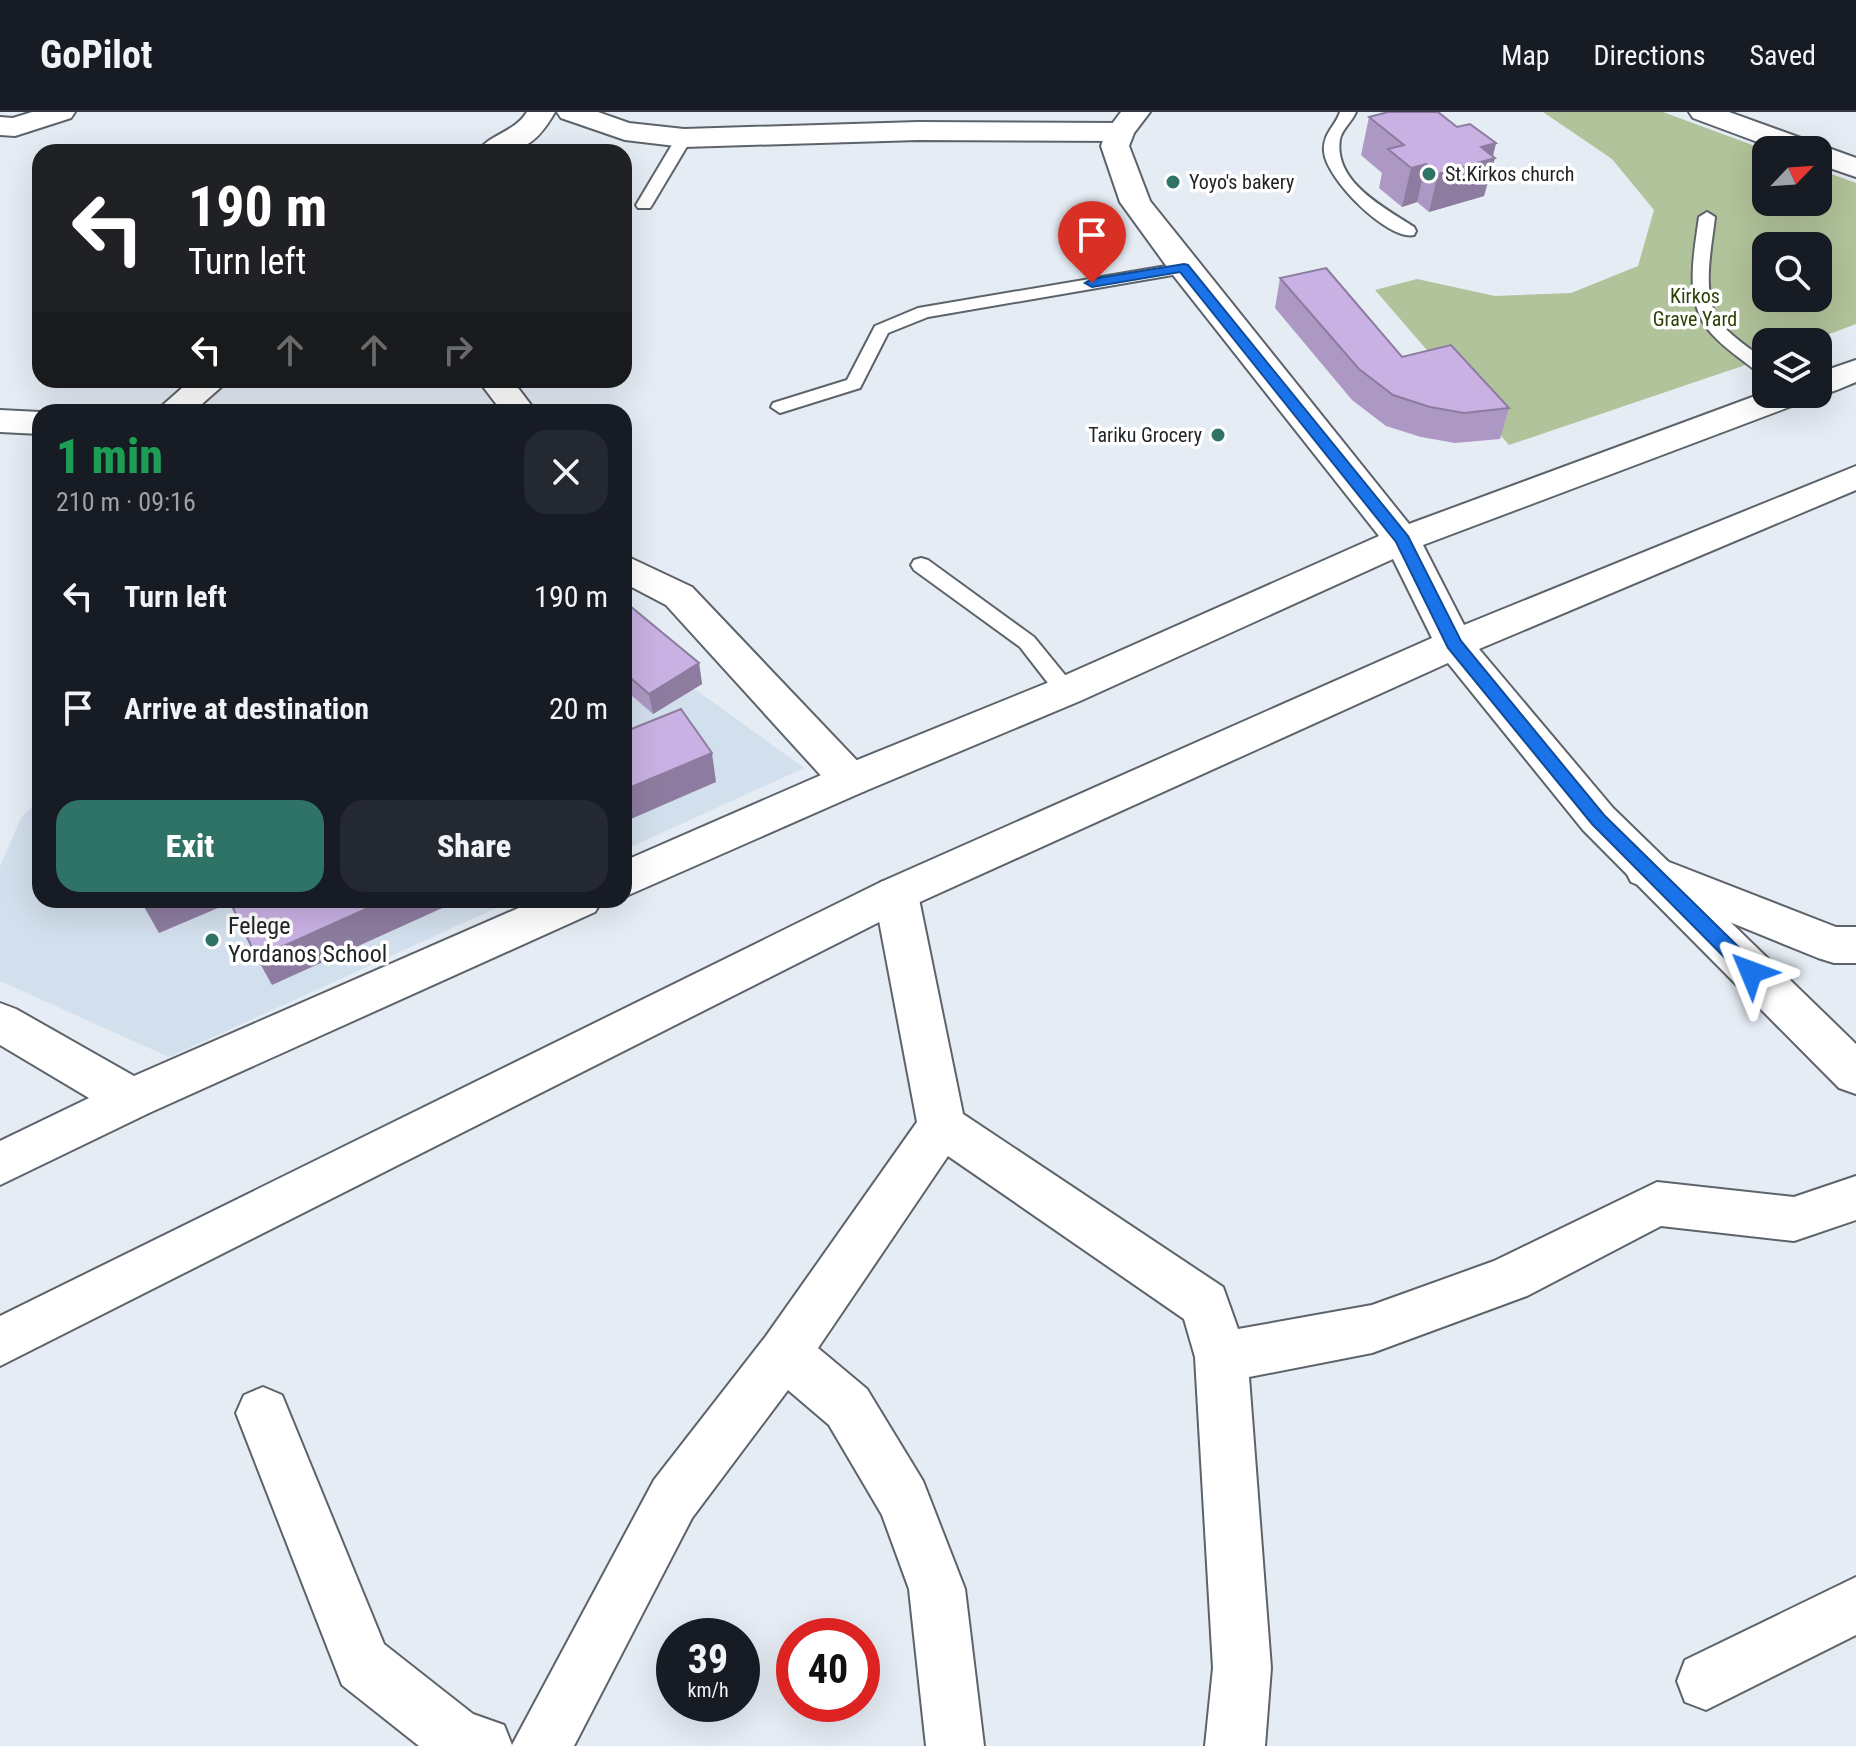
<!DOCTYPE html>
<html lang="en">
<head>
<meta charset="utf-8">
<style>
	body { margin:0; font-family:"Roboto Condensed",sans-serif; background:#242831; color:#f1f3f6; height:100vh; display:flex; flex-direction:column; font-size:30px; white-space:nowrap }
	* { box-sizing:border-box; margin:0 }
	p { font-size:26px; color:#9ea1a6 }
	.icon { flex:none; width:44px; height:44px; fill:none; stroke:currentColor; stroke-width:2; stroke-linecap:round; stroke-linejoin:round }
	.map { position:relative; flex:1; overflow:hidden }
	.side { position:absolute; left:32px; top:292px; width:600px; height:504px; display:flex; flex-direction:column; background:#171b24; border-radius:24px; box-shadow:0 8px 32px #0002 }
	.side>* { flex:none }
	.hud { position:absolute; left:32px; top:32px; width:600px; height:244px; border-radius:24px; box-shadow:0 8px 32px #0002; background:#202124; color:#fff; overflow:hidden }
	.needle { width:52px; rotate:65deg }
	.fabs { position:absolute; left:1752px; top:24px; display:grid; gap:16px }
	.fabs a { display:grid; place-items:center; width:80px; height:80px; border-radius:16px; background:#171b24; box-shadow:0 8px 32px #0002; font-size:40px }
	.speed { position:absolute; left:656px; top:1506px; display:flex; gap:16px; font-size:40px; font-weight:700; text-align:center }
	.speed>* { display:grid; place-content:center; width:104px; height:104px; border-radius:50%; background:#171b24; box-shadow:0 8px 32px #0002; line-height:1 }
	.speed small { font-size:20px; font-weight:400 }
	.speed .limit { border:12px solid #d22; background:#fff; color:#111 }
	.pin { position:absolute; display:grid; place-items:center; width:68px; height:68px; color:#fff; margin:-82px -34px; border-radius:50% 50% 50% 0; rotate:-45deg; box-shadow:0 0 8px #0007 }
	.pin .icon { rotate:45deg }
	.me { position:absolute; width:88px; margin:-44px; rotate:314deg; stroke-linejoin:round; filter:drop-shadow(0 0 6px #0008) }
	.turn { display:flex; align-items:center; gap:28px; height:168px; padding:0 24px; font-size:36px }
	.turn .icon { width:104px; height:104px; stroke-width:2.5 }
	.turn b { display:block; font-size:56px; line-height:68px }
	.lanes { display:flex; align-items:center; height:76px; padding:0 24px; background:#0003; justify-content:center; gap:40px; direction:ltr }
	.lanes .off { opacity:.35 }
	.round { display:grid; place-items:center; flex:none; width:84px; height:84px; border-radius:24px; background:#242831 }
	.overview { display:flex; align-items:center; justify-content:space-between; height:136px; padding:0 24px }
	h1 { font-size:48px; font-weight:800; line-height:60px; color:#1e9e55 }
	.cta { display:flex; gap:16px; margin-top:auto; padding:16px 24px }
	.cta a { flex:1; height:92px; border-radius:24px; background:#2f7366; color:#fff; font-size:32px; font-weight:800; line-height:92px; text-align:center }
	.cta a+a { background:#242831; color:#f1f3f6 }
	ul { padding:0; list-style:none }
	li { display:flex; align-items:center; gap:24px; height:112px; padding:0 24px }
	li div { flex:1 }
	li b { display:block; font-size:30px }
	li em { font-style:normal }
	header { display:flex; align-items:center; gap:48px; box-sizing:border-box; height:112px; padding:0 40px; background:#171b24; border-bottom:2px solid #363941 }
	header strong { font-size:38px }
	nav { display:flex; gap:44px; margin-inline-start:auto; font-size:28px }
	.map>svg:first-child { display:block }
</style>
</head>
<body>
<header>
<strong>GoPilot</strong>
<nav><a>Map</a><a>Directions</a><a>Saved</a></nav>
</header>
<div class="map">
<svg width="1856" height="1634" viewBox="0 0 1856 1634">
	<rect width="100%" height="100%" fill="#e5ecf4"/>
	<!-- built -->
	<g fill="#d2dfec">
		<polygon points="624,526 804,656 624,738"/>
		<polygon points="40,686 40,788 514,788 169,945 0,869 0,754 21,706"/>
	</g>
	<!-- green -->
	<path fill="#b1c39a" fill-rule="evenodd" d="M1543,0h120l103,38v52h52v-33l38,14v141l-48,18h-42v16l-257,87 -134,-155 42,-11 78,17 76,-3 67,-27 16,-56 -42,-51zM1766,134h52v52h-52z"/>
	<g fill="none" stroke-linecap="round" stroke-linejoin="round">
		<!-- lane casing -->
		<g stroke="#5d636a" stroke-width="4">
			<g id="lane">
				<path d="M1340,0h16c-4,10 -14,17 -16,27 -7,43 45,69 74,88l2,4 -2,4c-26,6 -89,-57 -90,-84 -1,-18 11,-24 16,-39z"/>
				<polygon points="684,21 692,26 652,93 650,96 638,96 636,93 676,26"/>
				<path d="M1707,100l8,5c-3,29 -14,75 3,102 11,17 32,29 48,42v14l-6,-1c-17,-14 -35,-25 -49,-41 -28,-31 -17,-79 -12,-116z"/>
				<polygon points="1184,151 1193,156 1190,160 928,205 888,221 860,276 780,301 771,295 773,291 847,268 875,214 918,196"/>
				<polygon points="921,446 928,448 1034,525 1074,574 1077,579 1074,584 1058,584 1020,535 914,458 911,453 914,448"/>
			</g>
		</g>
		<!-- street casing -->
		<g stroke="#5d636a" stroke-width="4">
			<g id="street">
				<polygon points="32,0 75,0 71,6 15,24 0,23 0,5 13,6"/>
				<path d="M527,0h28c-22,38 -36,40 -78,40 13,-18 38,-20 50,-40z"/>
				<polygon points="557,0 598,0 629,11 684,17 918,10 1120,11 1130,14 1134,20 1130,26 1120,29 918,28 684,35 625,28 561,6"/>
				<polygon points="191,268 229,268 193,300 155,300"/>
				<polygon points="478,268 512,268 531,293 528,300 494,300 497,293"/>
				<polygon points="0,298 40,300 40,322 0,320"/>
				<polygon points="624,443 692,475 865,657 871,668 865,679 850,683 835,679 666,493 624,471"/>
				<polygon points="1646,741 1836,815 1856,815 1856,851 1834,851 1818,846 1631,770 1625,758 1631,746"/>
				<polygon points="896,765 911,770 918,782 963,1002 1223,1175 1238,1217 1372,1193 1494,1149 1657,1070 1794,1085 1856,1064 1856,1108 1794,1129 1661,1114 1527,1184 1372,1241 1249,1265 1271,1556 1265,1634 1205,1634 1213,1556 1195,1245 1184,1207 948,1044 818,1236 867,1277 923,1369 965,1477 984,1634 926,1634 909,1477 882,1403 829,1313 788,1278 692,1406 574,1634 419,1634 342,1573 236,1301 244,1283 263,1275 282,1283 384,1532 473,1602 504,1613 512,1633 654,1368 766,1224 917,1010 874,782 881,770"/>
				<polygon points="1856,1465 1856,1523 1706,1598 1685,1590 1677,1569 1685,1548"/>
			</g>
		</g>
		<!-- secondary casing -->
		<g stroke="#5d636a" stroke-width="4">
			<g id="secondary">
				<polygon points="1121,0 1150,0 1134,21 1129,34 1150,89 1409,412 1766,280 1810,282 1805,289 1423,433 1464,513 1856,354 1856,378 1479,537 1613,696 1856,932 1856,982 1839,976 1583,718 1448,551 911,794 0,1254 0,1204 881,770 1432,526 1393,447 1080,589 865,679 624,785 624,749 835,657 1052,569 1379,424 1173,163 1120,90 1101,34 1106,20"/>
				<polygon points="1689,0 1729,0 1856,46 1856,65 1818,52 1818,38 1779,38 1693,6"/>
				<path d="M1856,248v22c-13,5 -28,14 -43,12h5v-21z"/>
				<polygon points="537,788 602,788 595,800 149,1001 0,1073 0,1029 89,986 0,933 0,891 16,897 134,964"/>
			</g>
		</g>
		<!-- lane -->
		<use href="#lane" fill="#fff" fill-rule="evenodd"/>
		<!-- street -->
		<use href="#street" fill="#fff" fill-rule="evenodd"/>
		<!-- secondary -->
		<use href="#secondary" fill="#fff" fill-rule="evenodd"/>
	</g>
	<!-- wall -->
	<g fill="#ad98c3">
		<polygon points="1369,5 1457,15 1496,31 1484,84 1429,100 1417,90 1402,95 1379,76 1382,61 1361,43"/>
		<polygon points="1280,166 1402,245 1509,296 1500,327 1455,331 1421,325 1386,314 1352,288 1275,196"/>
		<polygon points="624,489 699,551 702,572 653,602 624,577"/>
	</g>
	<!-- shaded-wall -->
	<g fill="#8d7c9f">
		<polygon points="1496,31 1492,47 1495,46 1484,84 1429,100 1438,62 1481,35"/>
		<polygon points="1426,52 1417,90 1402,95 1411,56"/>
		<polygon points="699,551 702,572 653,602 649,582"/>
		<polygon points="712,641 716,670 624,710 624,678"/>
		<polygon points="154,788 237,788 159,821 143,793"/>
		<polygon points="386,788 460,788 272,873 257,846"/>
	</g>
	<!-- building -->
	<g fill="#c9b1e3" stroke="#8d7c9f" stroke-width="2">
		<polygon points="1388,0 1438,0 1457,15 1470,12 1496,31 1481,35 1495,46 1438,62 1426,52 1411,56 1388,37 1404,33 1369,5"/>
		<polygon points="1326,156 1402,245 1451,233 1509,296 1464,301 1430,295 1393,283 1359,257 1280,166"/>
		<polygon points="624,489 699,551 649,582 624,560"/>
		<polygon points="681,597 712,641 624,678 624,620"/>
		<polygon points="140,788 154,788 143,793"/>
		<polygon points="240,788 386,788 257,846 231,792"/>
	</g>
	<!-- route -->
	<polygon fill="#1a73e8" stroke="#114b97" stroke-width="2" points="1184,152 1188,153 1408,424 1461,529 1604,703 1758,854 1760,860 1758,865 1744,865 1592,712 1448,536 1396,430 1180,160 1092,175 1085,171 1092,167"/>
	<!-- markers -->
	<g fill="#2f7366" stroke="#fff" stroke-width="3">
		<circle cx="1429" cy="62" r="8"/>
		<circle cx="1173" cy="70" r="8"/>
		<circle cx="1218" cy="323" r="8"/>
		<circle cx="212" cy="828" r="8"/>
	</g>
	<g text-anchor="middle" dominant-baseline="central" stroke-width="7" stroke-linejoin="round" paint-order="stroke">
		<!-- far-poi labels -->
		<g font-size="20" fill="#222528" stroke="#fff" text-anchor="start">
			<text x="1445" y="62">St.Kirkos church</text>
			<text x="1189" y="70">Yoyo's bakery</text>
			<text x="1202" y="323" text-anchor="end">Tariku Grocery</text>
		</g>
		<!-- far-park labels -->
		<g font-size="20" fill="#2d4106" stroke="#fff">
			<text x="1695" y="184">Kirkos<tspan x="1695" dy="23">Grave Yard</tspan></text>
		</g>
		<!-- poi labels -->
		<g font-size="24" fill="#222528" stroke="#fff" text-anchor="start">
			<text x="228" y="814">Felege<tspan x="228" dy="28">Yordanos School</tspan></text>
		</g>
	</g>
</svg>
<div class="fabs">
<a><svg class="needle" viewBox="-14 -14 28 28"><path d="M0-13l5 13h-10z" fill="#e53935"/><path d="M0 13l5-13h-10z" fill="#9ea1a6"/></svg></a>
<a><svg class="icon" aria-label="search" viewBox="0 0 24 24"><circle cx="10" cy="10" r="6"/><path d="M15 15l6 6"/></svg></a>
<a><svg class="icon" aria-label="layers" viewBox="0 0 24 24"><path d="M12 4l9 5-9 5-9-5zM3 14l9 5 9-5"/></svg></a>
</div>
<div class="speed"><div>39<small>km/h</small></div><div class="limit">40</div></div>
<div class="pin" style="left:1092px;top:171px;background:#d93025"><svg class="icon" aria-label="arrive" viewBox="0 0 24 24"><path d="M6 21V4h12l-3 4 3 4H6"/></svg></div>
<svg class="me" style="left:1751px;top:860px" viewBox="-20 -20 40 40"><path d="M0-17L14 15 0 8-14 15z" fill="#1a73e8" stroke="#fff" stroke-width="4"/></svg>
<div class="hud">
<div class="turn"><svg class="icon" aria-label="left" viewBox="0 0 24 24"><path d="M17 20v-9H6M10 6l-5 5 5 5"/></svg><div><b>190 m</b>Turn left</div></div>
<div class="lanes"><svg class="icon" aria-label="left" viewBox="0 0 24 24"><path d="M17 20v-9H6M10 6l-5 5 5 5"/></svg><svg class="icon off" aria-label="ahead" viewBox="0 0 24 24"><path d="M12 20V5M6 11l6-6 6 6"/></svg><svg class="icon off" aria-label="ahead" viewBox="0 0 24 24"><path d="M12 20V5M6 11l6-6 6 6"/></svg><svg class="icon off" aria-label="right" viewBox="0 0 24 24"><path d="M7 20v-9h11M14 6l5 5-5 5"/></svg></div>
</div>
<section class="side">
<div class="overview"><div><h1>1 min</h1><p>210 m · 09:16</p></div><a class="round"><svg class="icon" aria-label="close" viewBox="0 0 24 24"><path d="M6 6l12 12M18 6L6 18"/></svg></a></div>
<ul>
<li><svg class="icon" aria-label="left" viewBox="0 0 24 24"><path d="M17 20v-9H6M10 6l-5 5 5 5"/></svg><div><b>Turn left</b></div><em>190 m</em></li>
<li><svg class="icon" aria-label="arrive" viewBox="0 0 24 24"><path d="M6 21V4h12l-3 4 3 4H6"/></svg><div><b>Arrive at destination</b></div><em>20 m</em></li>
</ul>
<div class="cta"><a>Exit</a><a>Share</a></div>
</section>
</div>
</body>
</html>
